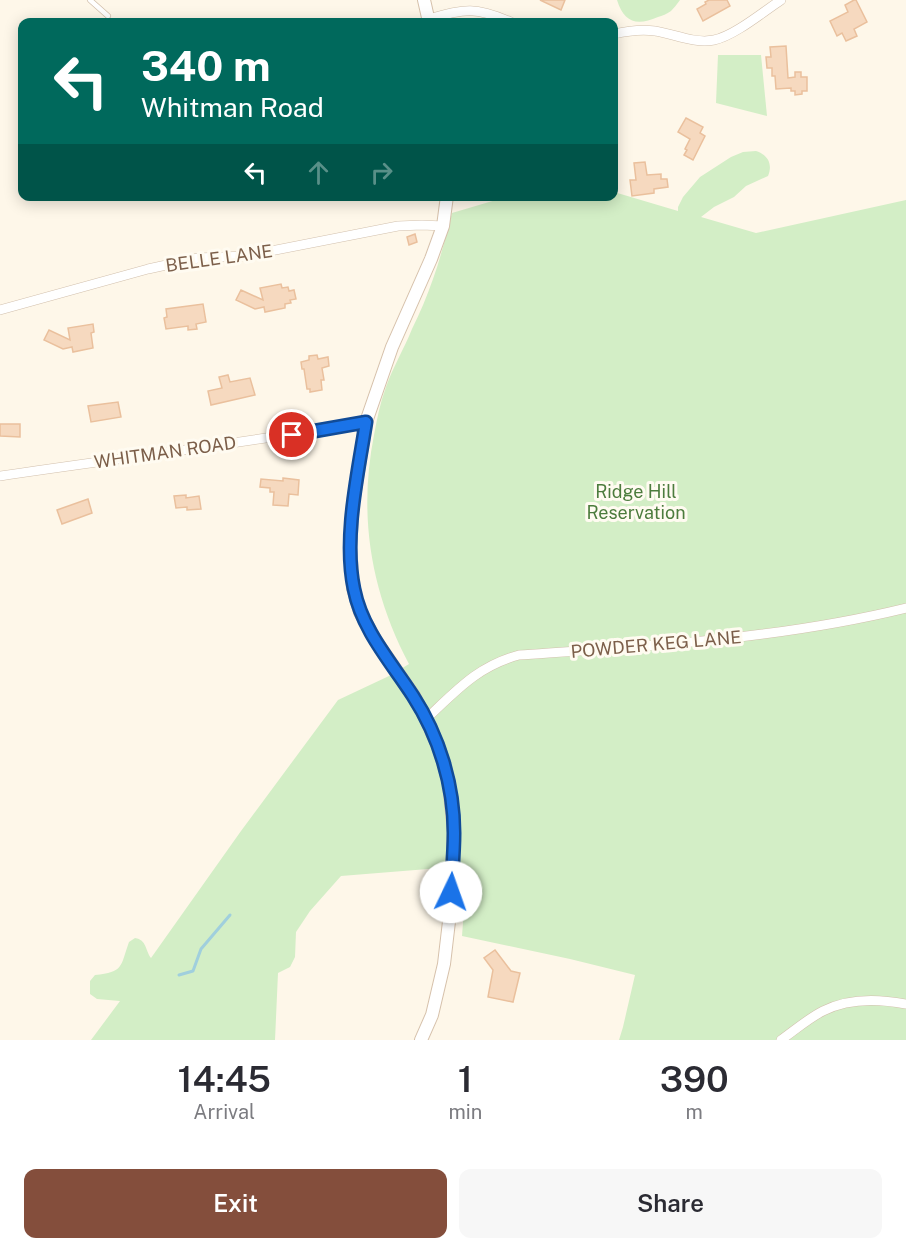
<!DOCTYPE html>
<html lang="en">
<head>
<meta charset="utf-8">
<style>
	body { margin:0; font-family:"Public Sans",sans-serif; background:#f7f7f7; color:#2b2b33; height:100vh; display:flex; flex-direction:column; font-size:22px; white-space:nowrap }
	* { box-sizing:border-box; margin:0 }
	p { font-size:20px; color:#7c7c81 }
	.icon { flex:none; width:33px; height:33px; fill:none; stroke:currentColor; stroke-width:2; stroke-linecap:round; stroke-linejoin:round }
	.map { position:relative; height:1040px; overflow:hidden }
	.sheet { display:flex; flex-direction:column; background:#fff; flex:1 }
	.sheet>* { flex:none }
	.guide { position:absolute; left:18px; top:18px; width:600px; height:183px; border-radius:12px; box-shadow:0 3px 15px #0003; background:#00695c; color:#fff; overflow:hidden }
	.pin { position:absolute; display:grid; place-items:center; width:51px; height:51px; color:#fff; margin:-26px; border:3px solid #fff; border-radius:50%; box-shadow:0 2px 6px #0007 }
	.me { position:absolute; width:66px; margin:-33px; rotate:3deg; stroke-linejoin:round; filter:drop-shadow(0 0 4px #0008) }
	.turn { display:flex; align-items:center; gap:21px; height:126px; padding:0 24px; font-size:27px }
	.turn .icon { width:78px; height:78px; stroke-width:2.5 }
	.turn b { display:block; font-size:42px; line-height:51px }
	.lanes { display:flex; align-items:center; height:57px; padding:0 24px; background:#0003; justify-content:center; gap:30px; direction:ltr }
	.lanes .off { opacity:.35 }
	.eta { display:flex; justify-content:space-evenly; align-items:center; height:102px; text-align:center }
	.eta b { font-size:36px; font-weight:600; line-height:42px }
	.action { display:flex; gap:12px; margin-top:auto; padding:12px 24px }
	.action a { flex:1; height:69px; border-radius:12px; background:#844e3c; color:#fff; font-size:24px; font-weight:600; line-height:69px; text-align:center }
	.action a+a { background:#f7f7f7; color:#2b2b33 }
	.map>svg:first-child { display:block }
</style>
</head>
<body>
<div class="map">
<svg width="906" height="1040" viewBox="0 0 906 1040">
	<rect width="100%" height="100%" fill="#fef7e9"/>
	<!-- green -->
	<g fill="#d3eec6">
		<path d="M617,0h63c-3,4 -6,8 -9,11 -4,3 -9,5 -13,6 -21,9 -34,6 -41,-17z"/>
		<polygon points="718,55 761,55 767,116 716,103"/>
		<path d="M756,151c12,4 17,13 12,25l-22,10 -12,11 -20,10 -13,10 55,16 150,-33v840h-287l4,-13 12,-52 -65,-16 -108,-23 4,-55 -1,-15 -124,10 -31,35 -14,21 -1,25 -5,10 -12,6 -3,67h-184l29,-39 -23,-2 -7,-5v-13l5,-6c29,-3 25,-8 34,-33l6,-4c12,2 10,12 16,20l90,-127 97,-131 51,-24 20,-12c-38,-72 -51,-148 -35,-229 3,-16 6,-32 12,-48 7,-20 18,-38 26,-58 8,-16 15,-33 21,-50 8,-22 13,-44 19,-66l54,-16 108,-1v-4l64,19v-4l5,-10 17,-20 31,-20 12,-5z"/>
	</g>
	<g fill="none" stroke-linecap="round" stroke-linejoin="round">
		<!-- stream -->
		<polyline stroke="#a0cfdd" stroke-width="3" points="179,975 193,971 201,949 230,915"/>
	</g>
	<!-- building -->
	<g fill="#f6d9bf" stroke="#eac09d" stroke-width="1.5">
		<polygon points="540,0 565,0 561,10"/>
		<polygon points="709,0 727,0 730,6 703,21 697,9 706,4 705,2"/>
		<polygon points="854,0 856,0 867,22 854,29 857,36 846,41 842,33 837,36 830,21 848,12 845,5"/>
		<polygon points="786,46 788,78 795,77 795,72 801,72 801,77 807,77 807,91 802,91 802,94 795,95 795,91 791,91 791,88 776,89 775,76 772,76 772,68 767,68 766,57 771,57 770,47"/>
		<polygon points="686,118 703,127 700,133 705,136 693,160 684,155 687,150 685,149 690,139 678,132"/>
		<polygon points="645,162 647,175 661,174 661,179 667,179 668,187 654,189 654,193 632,196 630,180 636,180 634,163"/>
		<polygon points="415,234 417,242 409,245 407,237"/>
		<polygon points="281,284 282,288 288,287 289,291 294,290 296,299 290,300 291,303 285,304 285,308 265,312 264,307 255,309 236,300 241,290 263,300 260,288"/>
		<polygon points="203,304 206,322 196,324 197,329 188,330 188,326 166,329 164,318 167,317 166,309"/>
		<polygon points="93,324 94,332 91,333 93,348 73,352 72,347 63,349 44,340 49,330 70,340 68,328"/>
		<polygon points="317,355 318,359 328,357 329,366 322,368 324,380 321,380 322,390 310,392 310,389 307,389 304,369 302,369 301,362 309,360 309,356"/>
		<polygon points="228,375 230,382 250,378 255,395 211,405 208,391 222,388 219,377"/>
		<polygon points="118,402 121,417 91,422 88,406"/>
		<polygon points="0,424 20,424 20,437 0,436"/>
		<polygon points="283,478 299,480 298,495 289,494 288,506 273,505 274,492 270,492 270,488 260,487 261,479 283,481"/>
		<polygon points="186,495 186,498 199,496 201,509 187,510 187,507 176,508 174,496"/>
		<polygon points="88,499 92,513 62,524 57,510"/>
		<polygon points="495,950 511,971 520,973 513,1002 488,997 493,970 484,958"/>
	</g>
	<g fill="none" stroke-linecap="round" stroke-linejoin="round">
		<!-- lane casing -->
		<g stroke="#d2c0ad" stroke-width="6">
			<polyline id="lane" points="90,0 108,16"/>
		</g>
		<!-- street casing -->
		<g stroke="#d2c0ad" stroke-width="10">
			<g id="street">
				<path d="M429,19c36,-11 47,-12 82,3"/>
				<path d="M614,34c13,-3 27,-5 41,-3 19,3 40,13 59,9 20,-4 49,-28 67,-40"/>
				<polyline points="0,310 148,269 198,258 245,256 398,226 422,225 443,226"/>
				<path d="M0,476c122,-18 245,-33 366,-54"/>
				<path d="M426,719c31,-29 52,-53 93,-64 130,-9 260,-16 387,-47"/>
				<path d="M781,1040c14,-10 28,-22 42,-29 25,-13 57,-12 83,-7"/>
			</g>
		</g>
		<!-- secondary casing -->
		<g stroke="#d6c1ab" stroke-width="14">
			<g id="secondary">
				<polyline points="424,0 429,22"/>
				<polyline points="421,1040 432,1015 444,964 450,913 454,832 449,784 440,751 426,719 414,696 376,641 360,612 353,588 350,546 353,503 366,422 392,347 431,259 443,226 447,196"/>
			</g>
		</g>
		<!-- lane -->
		<use href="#lane" stroke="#fff" stroke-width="4.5"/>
		<!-- street -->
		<use href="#street" stroke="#fff" stroke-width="9"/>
		<!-- secondary -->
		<use href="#secondary" stroke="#fff" stroke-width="12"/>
	</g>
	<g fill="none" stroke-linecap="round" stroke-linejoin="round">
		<!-- route casing -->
		<g stroke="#114b97" stroke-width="15">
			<path id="route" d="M292,435l74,-13c-8,51 -23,116 -12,167 8,41 37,73 59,107 26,40 41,89 41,137 0,20 -2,40 -3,59"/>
		</g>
		<!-- route -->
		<use href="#route" stroke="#1a73e8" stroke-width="10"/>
	</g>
	<g text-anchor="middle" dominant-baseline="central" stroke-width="6" stroke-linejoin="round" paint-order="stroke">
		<!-- street labels -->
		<g font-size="18" fill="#7c5f4a" stroke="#fffbf1">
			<text transform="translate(219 258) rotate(-8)">BELLE LANE</text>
			<text transform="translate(165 452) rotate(-8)">WHITMAN ROAD</text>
			<text transform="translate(656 644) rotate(-5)">POWDER KEG LANE</text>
		</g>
		<!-- park labels -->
		<g font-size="18" fill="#4c7c3d" stroke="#fffbf1">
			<text x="636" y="491">Ridge Hill<tspan x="636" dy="21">Reservation</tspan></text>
		</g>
	</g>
</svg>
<div class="pin" style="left:292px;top:435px;background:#d93025"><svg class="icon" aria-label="arrive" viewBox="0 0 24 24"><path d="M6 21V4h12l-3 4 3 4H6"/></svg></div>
<svg class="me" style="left:451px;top:892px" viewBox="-20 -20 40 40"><circle r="19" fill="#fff"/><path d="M0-13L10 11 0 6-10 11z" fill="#1a73e8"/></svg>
<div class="guide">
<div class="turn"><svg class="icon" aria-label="left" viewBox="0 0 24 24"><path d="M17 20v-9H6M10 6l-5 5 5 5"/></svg><div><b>340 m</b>Whitman Road</div></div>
<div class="lanes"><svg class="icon" aria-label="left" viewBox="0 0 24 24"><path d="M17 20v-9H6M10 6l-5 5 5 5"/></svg><svg class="icon off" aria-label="ahead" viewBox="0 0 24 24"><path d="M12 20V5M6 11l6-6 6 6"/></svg><svg class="icon off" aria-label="right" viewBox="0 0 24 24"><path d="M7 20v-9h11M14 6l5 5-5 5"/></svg></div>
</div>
</div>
<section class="sheet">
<div class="eta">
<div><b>14:45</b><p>Arrival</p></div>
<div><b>1</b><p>min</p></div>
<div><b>390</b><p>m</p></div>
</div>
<div class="action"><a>Exit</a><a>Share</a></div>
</section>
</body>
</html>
